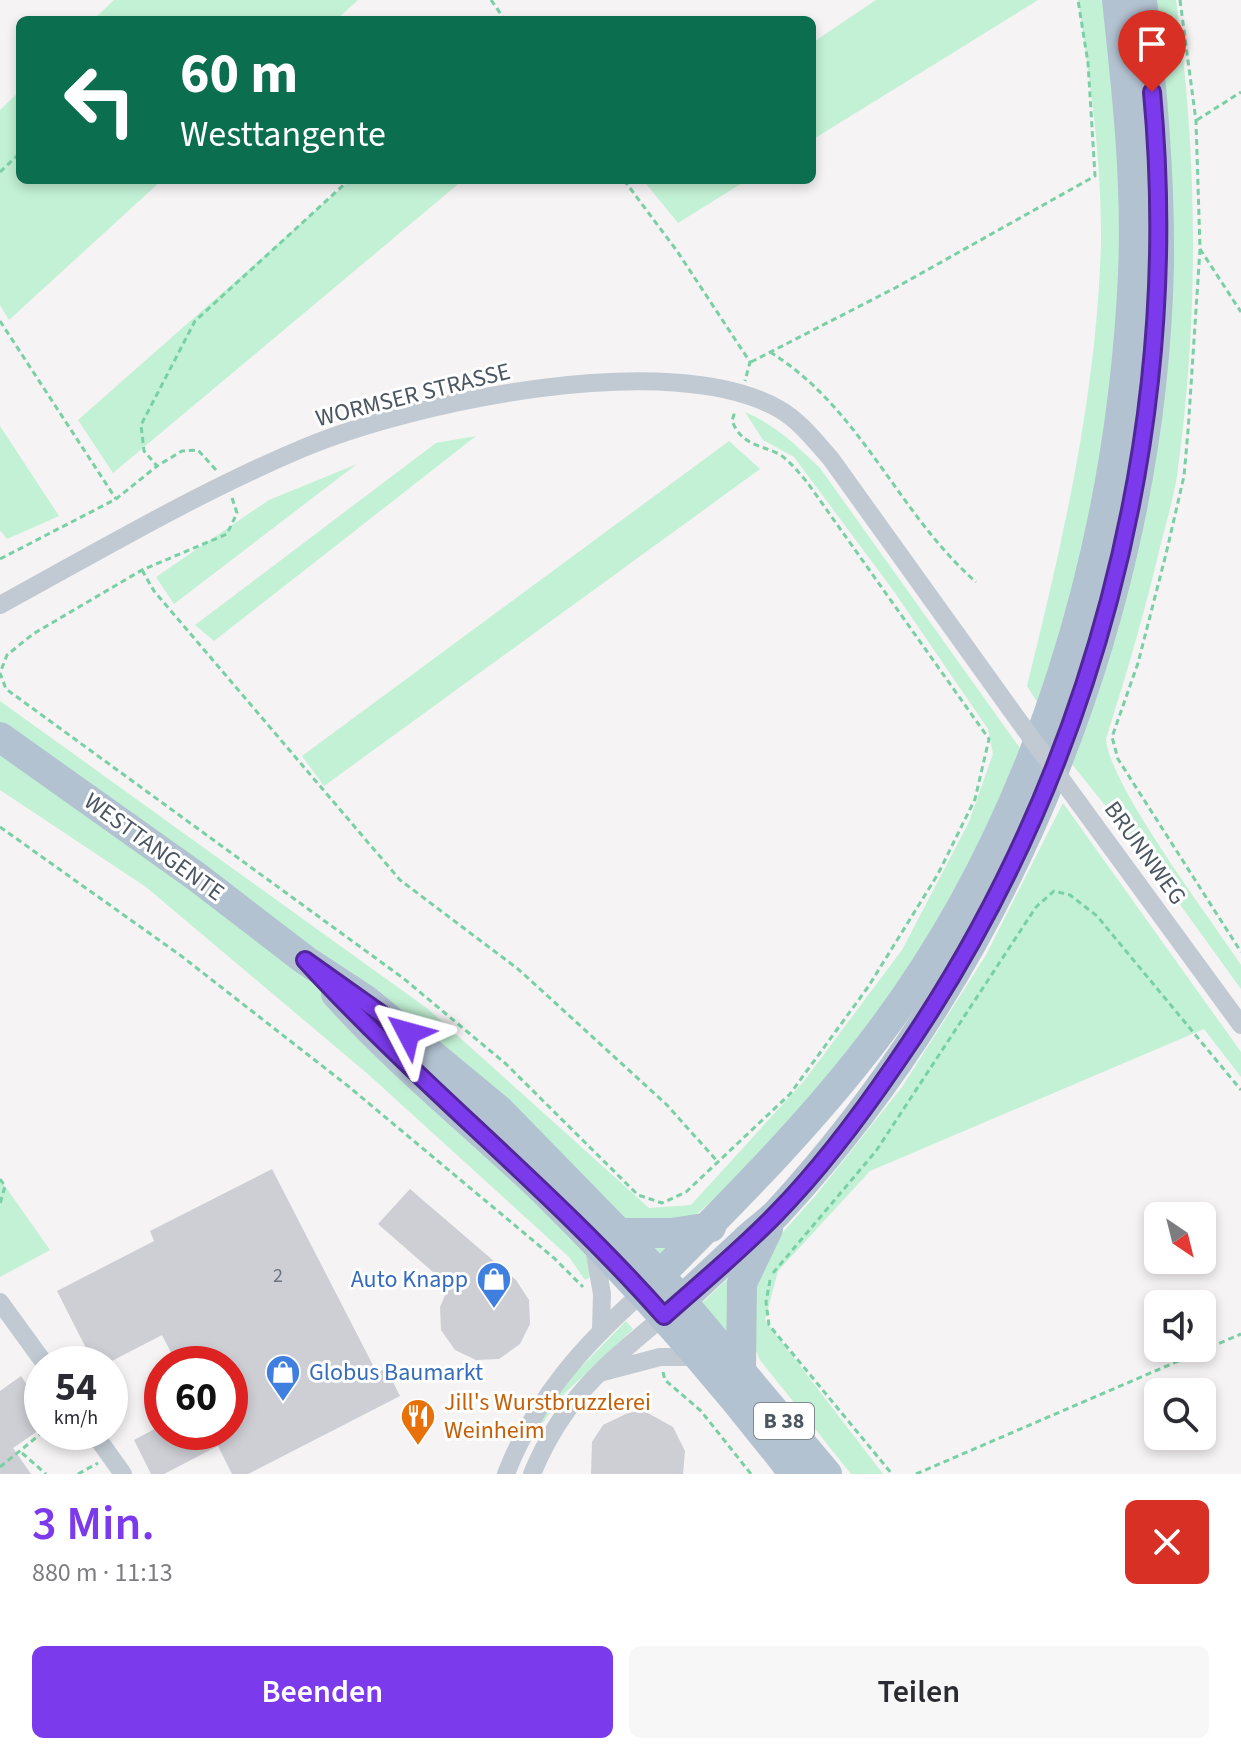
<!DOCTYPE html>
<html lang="de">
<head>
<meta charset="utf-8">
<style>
	body { margin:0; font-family:"Source Sans 3",sans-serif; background:#f7f7f7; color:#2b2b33; height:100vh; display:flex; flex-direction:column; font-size:30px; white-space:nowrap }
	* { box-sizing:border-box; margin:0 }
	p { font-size:26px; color:#7c7c81 }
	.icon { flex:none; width:44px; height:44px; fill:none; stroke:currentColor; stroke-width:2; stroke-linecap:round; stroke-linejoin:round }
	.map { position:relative; height:1474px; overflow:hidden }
	.details { display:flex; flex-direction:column; background:#fff; flex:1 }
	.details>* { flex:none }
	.banner { position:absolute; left:16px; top:16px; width:800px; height:168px; border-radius:12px; box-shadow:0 4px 12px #0003; background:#0b6e4f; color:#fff; overflow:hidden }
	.needle { width:52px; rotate:145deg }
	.controls { position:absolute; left:1144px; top:1202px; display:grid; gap:16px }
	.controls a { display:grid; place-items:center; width:72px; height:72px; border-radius:12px; background:#fff; box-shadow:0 4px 12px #0003; font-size:40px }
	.speed { position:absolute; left:24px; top:1346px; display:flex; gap:16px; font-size:40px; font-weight:700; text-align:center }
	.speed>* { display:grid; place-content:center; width:104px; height:104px; border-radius:50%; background:#fff; box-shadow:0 4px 12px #0003; line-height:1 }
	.speed small { font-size:20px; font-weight:400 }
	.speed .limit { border:12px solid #d22; background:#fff; color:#111 }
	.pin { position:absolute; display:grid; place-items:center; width:68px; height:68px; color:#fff; margin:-82px -34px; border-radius:50% 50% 50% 0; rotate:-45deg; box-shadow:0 0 8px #0007 }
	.pin .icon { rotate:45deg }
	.me { position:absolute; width:88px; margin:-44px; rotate:309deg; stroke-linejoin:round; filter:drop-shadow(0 0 6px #0008) }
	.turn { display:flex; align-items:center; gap:28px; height:168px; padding:0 32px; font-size:36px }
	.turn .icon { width:104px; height:104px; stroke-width:2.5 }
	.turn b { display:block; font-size:56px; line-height:68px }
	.round { display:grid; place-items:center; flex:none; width:84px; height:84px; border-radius:12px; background:#f7f7f7 }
	.headline { display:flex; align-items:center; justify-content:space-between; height:136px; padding:0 32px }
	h1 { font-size:48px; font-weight:600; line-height:60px; color:#7c3aed }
	.action { display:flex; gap:16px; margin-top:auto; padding:16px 32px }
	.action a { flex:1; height:92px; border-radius:12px; background:#7c3aed; color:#fff; font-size:32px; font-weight:600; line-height:92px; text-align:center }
	.action a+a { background:#f7f7f7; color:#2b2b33 }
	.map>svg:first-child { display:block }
</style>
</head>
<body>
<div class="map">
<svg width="1241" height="1474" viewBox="0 0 1241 1474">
	<rect width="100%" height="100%" fill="#f5f3f3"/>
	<!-- green -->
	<g fill="#c3f1d5">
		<polygon points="114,0 358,0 336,20 93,20"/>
		<polygon points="876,0 1038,0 812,140 812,43"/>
		<path d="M1078,0h26l21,208 -18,259 -66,241 -14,-22c36,-145 70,-293 74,-443 1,-81 -11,-164 -23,-243z"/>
		<path d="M1156,0h20c22,158 23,318 1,476 -4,24 -11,48 -17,71 -15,65 -34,128 -54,192 3,46 105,180 135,226v24l-104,-144 -66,-82 101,-579z"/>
		<polygon points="20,91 20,180 162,180 9,320 0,305 0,110"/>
		<polygon points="350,180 463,180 113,473 78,420"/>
		<polygon points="643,180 747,180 678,223"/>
		<path d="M745,412c31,13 51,33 75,56l202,283 -21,55 -119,212 -143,158 -42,38 -17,26 -18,18 -36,-2 -41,24 -16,-23 -200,-182 -223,-188 -146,-97v-89l428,308 221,199 42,-3 113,-124 98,-131 67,-128 24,-68 -5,-25 -95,-139 -99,-133 -31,-17z"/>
		<polygon points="0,426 59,516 7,539 0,530"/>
		<polygon points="476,436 214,641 195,625 436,443"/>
		<polygon points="729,441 760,469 324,786 302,756"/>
		<polygon points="357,464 174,604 156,577 269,500"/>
		<polygon points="1063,803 1241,1052 1241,1077 1204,1029 870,1171 778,1271 765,1320 883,1474 851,1474 760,1360 748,1333 760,1258 816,1195 902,1087 986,955"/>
		<polygon points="0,1179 50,1250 0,1277"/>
		<polygon points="737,1270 735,1341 702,1303"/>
		<polygon points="626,1321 633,1329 565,1393 542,1424 538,1421 556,1393"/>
	</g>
	<!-- building -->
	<g fill="#cdcfd5">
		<polygon points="272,1169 377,1373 386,1368 400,1396 248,1474 232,1474 218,1446 164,1474 151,1474 134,1440 162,1425 162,1432 230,1432 230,1364 177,1364 162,1335 106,1364 94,1364 57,1291 154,1241 150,1231"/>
		<polygon points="410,1189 516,1280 529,1300 530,1324 520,1344 499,1359 476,1360 455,1350 441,1330 440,1307 449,1286 378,1224"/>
		<polygon points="21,1376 42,1407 42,1428 13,1448 31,1474 0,1474 0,1391"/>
		<polygon points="630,1412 646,1412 673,1427 685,1451 683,1474 591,1474 592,1442 603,1425"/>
	</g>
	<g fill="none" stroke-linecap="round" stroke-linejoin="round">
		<!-- path -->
		<g stroke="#7ad0a6" stroke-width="3" stroke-dasharray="6 4" stroke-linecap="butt">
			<polyline points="491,0 505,20"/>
			<polyline points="1180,0 1196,121 1200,249 1188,431 1184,476 1166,554 1138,663 1112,737 1118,759 1241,952"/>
			<polyline points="1197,120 1241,92"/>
			<polyline points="0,172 20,153"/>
			<polyline points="624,180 677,251 750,362 745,381"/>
			<polyline points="1200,249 1241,312"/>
			<polyline points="0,321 116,499"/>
			<path d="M770,352c91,56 128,162 206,230"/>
			<polyline points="751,362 895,288 1095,176 1088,63 1078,0"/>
			<polyline points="216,470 198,450 182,451 157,466 144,451 141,425 195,321 349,180"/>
			<path d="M232,498l5,15 -10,21 -85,36 -109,64 -26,21 -7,18 6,16 397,289 103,86 132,131 24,8 24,-11 104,-98 78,-107 70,-113 37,-75 14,-60 -182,-257c-8,-9 -18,-22 -28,-28 -21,-10 -37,-9 -47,-33l3,-10"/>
			<polyline points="0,559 116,499 157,466"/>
			<polyline points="142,570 154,591 400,880 518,969 666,1104 718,1162"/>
			<polyline points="0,827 180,955 348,1086 554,1258 583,1287"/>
			<polyline points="0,1179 5,1186 0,1204"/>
			<polyline points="773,1273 876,1151 1036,907 1054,891 1070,895 1097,916 1241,1090"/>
			<polyline points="770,1280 766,1302 769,1325 892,1474"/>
			<polyline points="663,1372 665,1380 701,1411 751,1474"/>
			<polyline points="22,1453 46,1474"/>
			<polyline points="0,1467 43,1432"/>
			<polyline points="78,1474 98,1463"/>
			<polyline points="916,1474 1241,1334"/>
		</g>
		<!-- street -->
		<g stroke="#c1cad2" stroke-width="18">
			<path d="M0,605c99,-54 197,-112 301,-156 110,-47 370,-102 478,-40 21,12 36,32 52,50l180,251"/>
			<polyline points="1078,802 1241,1025"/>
			<polyline points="593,1243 602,1294 601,1330"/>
			<polyline points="0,1302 45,1364"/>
			<polyline points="603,1372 660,1357 699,1357"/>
			<polyline points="93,1432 123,1474"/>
			<path d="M506,1474c29,-75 77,-129 137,-182"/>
			<path d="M532,1474c31,-75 72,-108 132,-158"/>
		</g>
		<!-- primary -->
		<g stroke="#b3c2d1" stroke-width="30">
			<polyline points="0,737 197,877 305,960 366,1000 499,1110 660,1275 827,1474"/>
			<path d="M336,994c64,71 139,131 208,197 90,89 173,183 250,283"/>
			<polyline points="621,1233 671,1233 711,1227"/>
			<path d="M643,1292c83,-84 167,-166 238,-261 161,-215 240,-492 252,-757 4,-92 -6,-183 -16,-274"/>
			<path d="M664,1316c28,-25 54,-50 81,-75 10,-10 23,-18 33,-29 233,-253 374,-604 381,-948 1,-89 -7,-176 -17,-264"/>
			<polyline points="741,1368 742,1283 768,1229"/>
		</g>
		<!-- street-bridge -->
		<polyline stroke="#c1cad2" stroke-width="18" points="1011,710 1078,802"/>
	</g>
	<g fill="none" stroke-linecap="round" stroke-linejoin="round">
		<!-- route casing -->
		<g stroke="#51269a" stroke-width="20">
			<path id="route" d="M408,1033l-103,-73c114,125 247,229 359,356 37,-33 77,-66 112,-102 45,-46 84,-98 120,-151 195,-281 288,-630 256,-971"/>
		</g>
		<!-- route -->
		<use href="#route" stroke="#7c3aed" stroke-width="14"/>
	</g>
	<!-- icons -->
	<defs>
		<g id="shop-pin" transform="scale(1.8)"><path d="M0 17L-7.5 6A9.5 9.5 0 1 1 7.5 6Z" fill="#3f7fe0" stroke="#fff"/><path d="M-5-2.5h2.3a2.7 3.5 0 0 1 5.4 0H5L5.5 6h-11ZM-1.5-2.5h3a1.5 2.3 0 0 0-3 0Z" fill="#fff"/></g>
		<g id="restaurant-pin" transform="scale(1.8)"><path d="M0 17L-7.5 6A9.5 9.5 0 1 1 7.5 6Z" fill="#e8710a" stroke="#fff"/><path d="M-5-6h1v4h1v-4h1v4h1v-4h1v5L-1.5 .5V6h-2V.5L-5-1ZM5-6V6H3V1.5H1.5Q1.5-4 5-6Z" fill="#fff"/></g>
	</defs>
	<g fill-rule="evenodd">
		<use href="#shop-pin" x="494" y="1279"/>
		<use href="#shop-pin" x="283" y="1372"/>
		<use href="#restaurant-pin" x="418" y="1416"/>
	</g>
	<g text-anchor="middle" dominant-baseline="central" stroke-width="6" stroke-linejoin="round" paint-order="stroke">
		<!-- number labels -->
		<g font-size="20" fill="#6b747e">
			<text x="278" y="1276">2</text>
		</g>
		<!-- shield labels -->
		<rect fill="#fff" stroke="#808990" stroke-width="2" x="754" y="1403" width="60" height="36" rx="6"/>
		<g font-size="22" font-weight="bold" fill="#4a5661">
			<text x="784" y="1421">B 38</text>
		</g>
		<!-- street labels -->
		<g font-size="24" fill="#4a5661" stroke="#fff">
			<text transform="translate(413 395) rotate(-14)">WORMSER STRASSE</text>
			<text transform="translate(154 847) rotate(36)">WESTTANGENTE</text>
			<text transform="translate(1145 853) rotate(54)">BRUNNWEG</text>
		</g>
		<!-- shop labels -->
		<g font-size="24" fill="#366cbe" stroke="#fff" text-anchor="end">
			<text x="468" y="1279">Auto Knapp</text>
			<text x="309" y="1372" text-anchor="start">Globus Baumarkt</text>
		</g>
		<!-- food labels -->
		<g font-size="24" fill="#c56008" stroke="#fff" text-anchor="start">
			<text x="444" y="1402">Jill's Wurstbruzzlerei<tspan x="444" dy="28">Weinheim</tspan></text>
		</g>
	</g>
</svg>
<div class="controls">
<a><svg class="needle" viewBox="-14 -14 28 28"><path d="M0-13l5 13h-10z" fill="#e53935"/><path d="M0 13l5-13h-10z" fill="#7c7c81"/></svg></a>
<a><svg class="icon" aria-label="sound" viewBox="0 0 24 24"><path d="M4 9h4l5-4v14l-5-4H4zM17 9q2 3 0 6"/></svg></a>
<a><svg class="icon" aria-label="search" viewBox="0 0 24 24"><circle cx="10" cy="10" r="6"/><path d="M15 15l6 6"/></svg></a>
</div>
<div class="speed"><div>54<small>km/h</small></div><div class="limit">60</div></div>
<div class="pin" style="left:1152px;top:92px;background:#d93025"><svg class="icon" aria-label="arrive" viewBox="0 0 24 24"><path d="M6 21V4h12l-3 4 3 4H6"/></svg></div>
<svg class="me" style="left:408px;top:1033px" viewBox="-20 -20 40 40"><path d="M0-17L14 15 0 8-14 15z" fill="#7c3aed" stroke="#fff" stroke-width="4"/></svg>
<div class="banner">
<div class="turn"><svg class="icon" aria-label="left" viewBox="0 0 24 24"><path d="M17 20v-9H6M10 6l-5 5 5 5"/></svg><div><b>60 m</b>Westtangente</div></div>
</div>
</div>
<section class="details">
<div class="headline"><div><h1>3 Min.</h1><p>880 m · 11:13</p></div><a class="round" style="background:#d93025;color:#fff"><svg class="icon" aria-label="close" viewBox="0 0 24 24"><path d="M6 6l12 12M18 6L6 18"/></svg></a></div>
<div class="action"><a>Beenden</a><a>Teilen</a></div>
</section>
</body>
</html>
